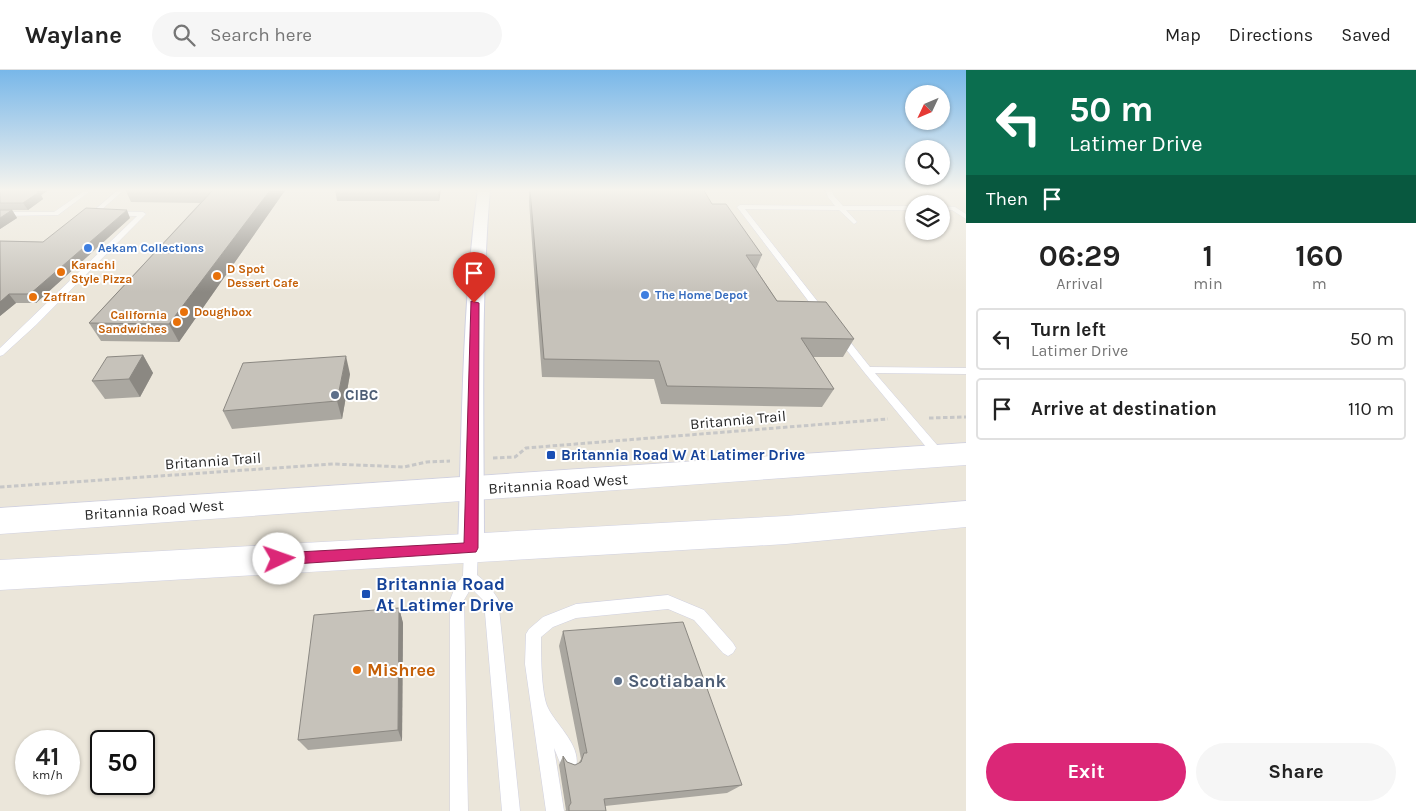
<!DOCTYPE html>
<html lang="en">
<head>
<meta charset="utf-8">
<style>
	body { margin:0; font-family:Karla,sans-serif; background:#f6f6f6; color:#222; height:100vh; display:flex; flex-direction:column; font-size:19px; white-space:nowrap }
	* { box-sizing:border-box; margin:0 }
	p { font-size:16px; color:#767676 }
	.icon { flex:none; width:28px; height:28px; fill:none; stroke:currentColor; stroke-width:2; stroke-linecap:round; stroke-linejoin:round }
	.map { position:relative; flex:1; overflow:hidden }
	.drawer { display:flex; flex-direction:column; background:#fff; width:450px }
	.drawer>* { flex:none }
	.top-card { background:#0b6e4f; color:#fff; overflow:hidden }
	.needle { width:32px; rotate:226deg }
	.tools { position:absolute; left:905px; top:15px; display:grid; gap:10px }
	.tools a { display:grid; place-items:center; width:45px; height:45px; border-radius:50%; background:#fff; box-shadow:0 1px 4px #0004; font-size:25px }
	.speed { position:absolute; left:15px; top:660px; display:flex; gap:10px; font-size:25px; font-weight:700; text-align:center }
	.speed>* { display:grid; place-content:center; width:65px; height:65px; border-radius:50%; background:#fff; box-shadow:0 1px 4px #0004; line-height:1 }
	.speed small { font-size:12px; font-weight:400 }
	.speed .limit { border:2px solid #111; border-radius:8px; background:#fff; color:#111 }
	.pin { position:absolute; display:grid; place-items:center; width:42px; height:42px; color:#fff; margin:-51px -21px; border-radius:50% 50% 50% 0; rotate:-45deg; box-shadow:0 0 5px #0007 }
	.pin .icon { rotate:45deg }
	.me { position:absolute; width:55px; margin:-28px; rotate:87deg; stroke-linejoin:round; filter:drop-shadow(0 0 4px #0008) }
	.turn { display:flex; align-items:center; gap:18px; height:105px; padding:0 20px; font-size:22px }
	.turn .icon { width:65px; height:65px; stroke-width:2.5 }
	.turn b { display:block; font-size:35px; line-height:42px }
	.then { display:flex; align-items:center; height:48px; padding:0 20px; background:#0003; gap:10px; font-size:19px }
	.eta { display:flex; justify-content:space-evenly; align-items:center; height:85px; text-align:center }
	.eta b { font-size:30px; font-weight:700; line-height:35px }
	.primary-button { display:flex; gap:10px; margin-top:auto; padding:10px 20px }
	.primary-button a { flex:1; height:58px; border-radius:30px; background:#db2777; color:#fff; font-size:20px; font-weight:700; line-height:58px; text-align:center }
	.primary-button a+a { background:#f6f6f6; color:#222 }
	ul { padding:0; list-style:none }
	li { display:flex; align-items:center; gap:15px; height:62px; margin:0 10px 8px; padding:0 10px; border:2px solid #e0e0e0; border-radius:5px }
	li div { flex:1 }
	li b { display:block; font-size:19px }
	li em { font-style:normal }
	header { display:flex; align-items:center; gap:30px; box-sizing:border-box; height:70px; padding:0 25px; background:#fff; border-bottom:1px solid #e0e0e0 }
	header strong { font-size:24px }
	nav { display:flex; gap:28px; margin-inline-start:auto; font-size:18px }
	.search { width:350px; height:45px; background:#f6f6f6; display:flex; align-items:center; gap:12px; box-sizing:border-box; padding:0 18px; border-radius:28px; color:#767676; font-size:19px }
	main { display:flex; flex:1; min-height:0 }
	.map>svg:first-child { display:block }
</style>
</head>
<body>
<header>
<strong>Waylane</strong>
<div class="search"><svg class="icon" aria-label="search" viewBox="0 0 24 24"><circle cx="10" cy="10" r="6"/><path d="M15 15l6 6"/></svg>Search here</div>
<nav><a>Map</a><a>Directions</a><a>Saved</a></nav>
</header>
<main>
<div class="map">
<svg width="966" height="741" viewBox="0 0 966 741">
	<rect width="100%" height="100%" fill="#ebe6da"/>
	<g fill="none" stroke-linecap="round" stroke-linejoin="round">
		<!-- service casing -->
		<g stroke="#d0d1e1" stroke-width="1">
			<g id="service">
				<polygon points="87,119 93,119 58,145 0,146 0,142 54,142"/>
				<polygon points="119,119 125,119 100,141 143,142 146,144 145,145 36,255 3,285 0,286 0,278 137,146 94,145 91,143"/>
				<polygon points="825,119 831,119 834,126 843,136 914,136 914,140 846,140 857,152 854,154 839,140 745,139 825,241 825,245 819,245 737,137 740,135 835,136 828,127"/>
				<polygon points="941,136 955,137 966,144 966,149 952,140 941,140"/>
				<polygon points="840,262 843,263 870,297 966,298 966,304 875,303 944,383 946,386 944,389 936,389 864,302 835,265"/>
				<polygon points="471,472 476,474 478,478 477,505 488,514 498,529 520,741 502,741 484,531 471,518 464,530 468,741 450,741 450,530 456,515 463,506 464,478 466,474"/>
				<path d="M668,525l36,15 29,33 3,5 -3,5 -5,3 -5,-3 -29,-33 -26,-11 -92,9 -23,9 -12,10c0,16 0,57 7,71 9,18 36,40 27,62l-6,3 -6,-3 -9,-22 10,63h-18l-21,-147 1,-30 3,-5 14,-12 33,-13z"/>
			</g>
		</g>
		<!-- minor casing -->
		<g stroke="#d0d1e1" stroke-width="2">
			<path id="minor" d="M478,119h12c-10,119 -6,239 -6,359l-4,8 -9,4 -9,-4 -4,-8c4,-120 4,-240 20,-359z"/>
		</g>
		<!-- secondary casing -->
		<g stroke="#d0d1e1" stroke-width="1">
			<g id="secondary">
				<polygon points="966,373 966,395 0,464 0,438"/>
				<polygon points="966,431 966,457 786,474 0,520 0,490 786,446"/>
			</g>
		</g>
		<!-- path -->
		<g stroke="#c7c7c7" stroke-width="3" stroke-dasharray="4.5 2.5" stroke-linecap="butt">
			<polyline points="929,348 966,347"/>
			<polyline points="493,388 515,387 526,378 888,349"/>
			<polyline points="0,417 333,394 404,397 427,392 450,391"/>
		</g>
		<!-- service -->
		<use href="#service" fill="#fff" fill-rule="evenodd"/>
		<!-- minor -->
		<use href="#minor" fill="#fff" fill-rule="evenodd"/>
		<!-- secondary -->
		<use href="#secondary" fill="#fff" fill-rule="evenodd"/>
	</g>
	<!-- wall -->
	<g fill="#aaa7a0">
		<polygon points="0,119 50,119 41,125 43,129 28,140 12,140 17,148 0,159"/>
		<polygon points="125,119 286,119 179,272 101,271 89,253 200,133 131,132"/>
		<polygon points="335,119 441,119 439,131 337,131"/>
		<polygon points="529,119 712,134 762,185 756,199 777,231 854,269 843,287 813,287 834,319 822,337 661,334 654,309 542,307 529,132"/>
		<polygon points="130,148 36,233 16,233 0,246 0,171 43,172"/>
		<polygon points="143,285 153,303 140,327 105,329 92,311"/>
		<polygon points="350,304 342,349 232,359 223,341"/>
		<polygon points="399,538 403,553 402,671 308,680 298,670"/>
		<polygon points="563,561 742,715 727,723 605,736 606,741 565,741 566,740 559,695 563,686 567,692 575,695 578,694 581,689 559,576"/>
	</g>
	<!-- shaded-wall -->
	<g fill="#8b8882">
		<polygon points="35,119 50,119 41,125 43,129 28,140 23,133 33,120"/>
		<polygon points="271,119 286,119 179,272 169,254"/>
		<polygon points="438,119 441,119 439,131"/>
		<polygon points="12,140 17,148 0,159 0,148"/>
		<polygon points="127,140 130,148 36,233 30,224"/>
		<polygon points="9,224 16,233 0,246 0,232"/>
		<polygon points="143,285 153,303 140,327 129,309"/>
		<polygon points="346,286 350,304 342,349 337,331"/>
		<polygon points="399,538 403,553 402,671 398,660"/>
	</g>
	<!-- building -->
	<g fill="#c6c2ba" stroke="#8b8882">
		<polygon points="0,119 35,119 33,120 39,122 23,133 0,133"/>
		<polygon points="212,119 271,119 169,254 89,253 214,119"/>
		<polygon points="530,119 703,119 712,134 726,134 762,185 746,185 777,231 826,232 854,269 801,268 834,319 667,316 659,291 544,289"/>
		<polygon points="86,138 127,140 30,224 9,224 0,232 0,171 43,172"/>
		<polygon points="0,140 12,140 0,148"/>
		<polygon points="143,285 129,309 92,311 107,287"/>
		<polygon points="346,286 337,331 223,341 243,293"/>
		<polygon points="399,538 398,660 298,670 314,545"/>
		<polygon points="683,552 742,715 604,729 606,741 569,741 569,736 571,733 563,686 567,692 575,695 581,692 584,683 587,683 563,561"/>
	</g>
	<!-- sky -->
	<linearGradient id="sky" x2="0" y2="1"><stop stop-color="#78b7e9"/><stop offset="0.54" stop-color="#f6f4ee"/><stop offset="1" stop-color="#f6f4ee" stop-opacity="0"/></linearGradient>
	<rect width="966" height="222" fill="url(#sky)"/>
	<!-- route -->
	<polygon fill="#db2777" stroke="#8e194d" points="471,231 479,233 478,478 476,482 279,495 275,493 272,489 275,485 279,483 464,473"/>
	<!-- markers -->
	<g fill="#3f7fe0" stroke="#fff" stroke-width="2">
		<circle cx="88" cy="178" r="5"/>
		<circle cx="645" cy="225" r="5"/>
	</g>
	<g fill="#e8710a" stroke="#fff" stroke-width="2">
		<circle cx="61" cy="202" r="5"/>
		<circle cx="217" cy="206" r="5"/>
		<circle cx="33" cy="227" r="5"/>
		<circle cx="184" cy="242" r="5"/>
		<circle cx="177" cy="252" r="5"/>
		<circle cx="357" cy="600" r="5"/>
	</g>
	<g fill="#5c6f8a" stroke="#fff" stroke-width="2">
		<circle cx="335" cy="325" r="5"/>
		<circle cx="618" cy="611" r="5"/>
	</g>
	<g fill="#1a4fb4" stroke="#fff" stroke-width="2">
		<rect x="546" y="380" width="10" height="10" rx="2.5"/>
		<rect x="361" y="519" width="10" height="10" rx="2.5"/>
	</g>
	<g text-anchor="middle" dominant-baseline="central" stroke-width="4" stroke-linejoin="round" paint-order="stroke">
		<!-- far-shop labels -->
		<g font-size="12" font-weight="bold" fill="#366cbe" stroke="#fff" text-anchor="start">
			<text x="98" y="178">Aekam Collections</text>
			<text x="655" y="225">The Home Depot</text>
		</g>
		<!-- far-food labels -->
		<g font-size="12" font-weight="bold" fill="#c56008" stroke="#fff" text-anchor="start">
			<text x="71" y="195">Karachi<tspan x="71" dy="14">Style Pizza</tspan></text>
			<text x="227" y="199">D Spot<tspan x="227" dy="14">Dessert Cafe</tspan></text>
			<text x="43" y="227">Zaffran</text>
			<text x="194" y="242">Doughbox</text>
			<text x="167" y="245" text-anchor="end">California<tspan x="167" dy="14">Sandwiches</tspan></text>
		</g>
		<!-- service labels -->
		<g font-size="15" font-weight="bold" fill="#4e5e75" stroke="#fff" text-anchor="start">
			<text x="345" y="325">CIBC</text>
		</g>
		<!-- street labels -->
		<g font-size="15" fill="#292929" stroke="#fff">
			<text transform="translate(738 350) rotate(-5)">Britannia Trail</text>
			<text transform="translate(213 391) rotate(-4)">Britannia Trail</text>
			<text transform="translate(558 414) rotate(-4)">Britannia Road West</text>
			<text transform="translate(154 440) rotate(-4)">Britannia Road West</text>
		</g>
		<!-- transit labels -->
		<g font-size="15" font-weight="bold" fill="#164399" stroke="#fff" text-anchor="start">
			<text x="561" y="385">Britannia Road W At Latimer Drive</text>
		</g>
		<!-- near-transit labels -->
		<g font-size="18" font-weight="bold" fill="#164399" stroke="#fff" text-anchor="start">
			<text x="376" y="514">Britannia Road<tspan x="376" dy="21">At Latimer Drive</tspan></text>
		</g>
		<!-- near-food labels -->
		<g font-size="18" font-weight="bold" fill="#c56008" stroke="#fff" text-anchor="start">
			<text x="367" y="600">Mishree</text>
		</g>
		<!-- near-service labels -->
		<g font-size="18" font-weight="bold" fill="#4e5e75" stroke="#fff" text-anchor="start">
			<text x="628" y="611">Scotiabank</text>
		</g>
	</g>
</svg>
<div class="tools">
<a><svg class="needle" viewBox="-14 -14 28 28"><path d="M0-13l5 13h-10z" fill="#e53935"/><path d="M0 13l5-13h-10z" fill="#767676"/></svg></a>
<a><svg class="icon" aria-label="search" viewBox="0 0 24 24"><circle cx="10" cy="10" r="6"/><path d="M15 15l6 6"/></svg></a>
<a><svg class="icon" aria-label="layers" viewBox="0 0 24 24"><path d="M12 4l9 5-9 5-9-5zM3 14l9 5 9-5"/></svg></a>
</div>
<div class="speed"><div>41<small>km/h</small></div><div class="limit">50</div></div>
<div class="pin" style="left:474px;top:233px;background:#d93025"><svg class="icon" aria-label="arrive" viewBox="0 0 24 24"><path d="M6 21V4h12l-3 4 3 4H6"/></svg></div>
<svg class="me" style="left:279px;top:489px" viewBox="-20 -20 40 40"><circle r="19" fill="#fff"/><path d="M0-13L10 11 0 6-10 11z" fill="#db2777"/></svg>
</div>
<section class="drawer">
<div class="top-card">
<div class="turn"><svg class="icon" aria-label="left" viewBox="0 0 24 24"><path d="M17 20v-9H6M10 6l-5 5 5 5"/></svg><div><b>50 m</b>Latimer Drive</div></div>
<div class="then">Then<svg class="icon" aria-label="arrive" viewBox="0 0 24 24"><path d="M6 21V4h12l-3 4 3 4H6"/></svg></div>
</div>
<div class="eta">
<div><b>06:29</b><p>Arrival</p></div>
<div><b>1</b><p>min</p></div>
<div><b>160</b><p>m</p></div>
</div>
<ul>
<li><svg class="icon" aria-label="left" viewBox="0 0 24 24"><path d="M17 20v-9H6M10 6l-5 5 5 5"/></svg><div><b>Turn left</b><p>Latimer Drive</p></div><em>50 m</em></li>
<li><svg class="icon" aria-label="arrive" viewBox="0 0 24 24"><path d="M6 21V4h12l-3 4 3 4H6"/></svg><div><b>Arrive at destination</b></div><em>110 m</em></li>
</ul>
<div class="primary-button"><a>Exit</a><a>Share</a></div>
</section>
</main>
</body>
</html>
